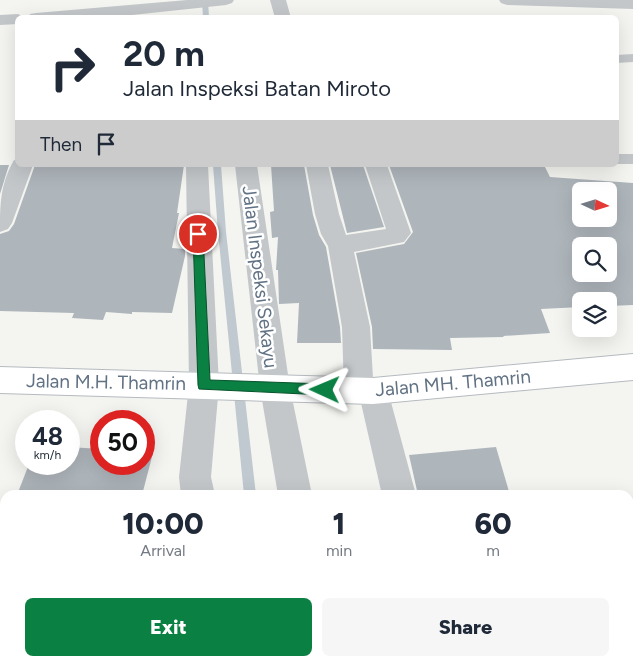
<!DOCTYPE html>
<html lang="en">
<head>
<meta charset="utf-8">
<style>
	body { margin:0; font-family:Figtree,sans-serif; background:#f6f6f7; color:#1f2937; height:100vh; display:flex; flex-direction:column; font-size:19px; white-space:nowrap }
	* { box-sizing:border-box; margin:0 }
	p { font-size:16px; color:#747a83 }
	.icon { flex:none; width:28px; height:28px; fill:none; stroke:currentColor; stroke-width:2; stroke-linecap:round; stroke-linejoin:round }
	.map { position:relative; flex:1; overflow:hidden }
	.details { position:absolute; left:0px; top:490px; width:634px; height:176px; display:flex; flex-direction:column; background:#fff; border-radius:15px 15px 0 0; box-shadow:0 5px 20px #0002 }
	.details>* { flex:none }
	.banner { position:absolute; left:15px; top:15px; width:604px; height:152px; border-radius:8px; box-shadow:0 5px 20px #0002; background:#fff; color:#1f2937; overflow:hidden }
	.needle { width:32px; rotate:94deg }
	.controls { position:absolute; left:572px; top:182px; display:grid; gap:10px }
	.controls a { display:grid; place-items:center; width:45px; height:45px; border-radius:8px; background:#fff; box-shadow:0 5px 20px #0002; font-size:25px }
	.speed { position:absolute; left:15px; top:410px; display:flex; gap:10px; font-size:25px; font-weight:700; text-align:center }
	.speed>* { display:grid; place-content:center; width:65px; height:65px; border-radius:50%; background:#fff; box-shadow:0 5px 20px #0002; line-height:1 }
	.speed small { font-size:12px; font-weight:400 }
	.speed .limit { border:8px solid #d22; background:#fff; color:#111 }
	.pin { position:absolute; display:grid; place-items:center; width:42px; height:42px; color:#fff; margin:-21px; border:2px solid #fff; border-radius:50%; box-shadow:0 1px 5px #0007 }
	.me { position:absolute; width:55px; margin:-28px; rotate:271deg; stroke-linejoin:round; filter:drop-shadow(0 0 4px #0008) }
	.turn { display:flex; align-items:center; gap:18px; height:105px; padding:0 25px; font-size:22px }
	.turn .icon { width:65px; height:65px; stroke-width:2.5 }
	.turn b { display:block; font-size:35px; line-height:42px }
	.then { display:flex; align-items:center; height:48px; padding:0 25px; background:#0003; gap:10px; font-size:19px }
	.eta { display:flex; justify-content:space-evenly; align-items:center; height:85px; text-align:center }
	.eta b { font-size:30px; font-weight:800; line-height:35px }
	.button { display:flex; gap:10px; margin-top:auto; padding:10px 25px }
	.button a { flex:1; height:58px; border-radius:8px; background:#0b8043; color:#fff; font-size:20px; font-weight:800; line-height:58px; text-align:center }
	.button a+a { background:#f6f6f7; color:#1f2937 }
	.map>svg:first-child { display:block }
</style>
</head>
<body>
<div class="map">
<svg width="633" height="666" viewBox="0 0 633 666">
	<rect width="100%" height="100%" fill="#f4f5f0"/>
	<g fill="none" stroke-linecap="round" stroke-linejoin="round">
		<!-- stream -->
		<g fill="#bfc9cf" fill-rule="evenodd">
			<polygon points="202,0 208,0 209,18 203,18"/>
			<polygon points="213,165 221,165 226,232 256,495 244,495 218,232"/>
			<polygon points="259,661 273,661 274,666 260,666"/>
		</g>
	</g>
	<!-- building -->
	<g fill="#aeb5bb" fill-rule="evenodd">
		<polygon points="0,165 9,165 0,194"/>
		<polygon points="35,165 184,165 177,213 179,213 172,248 185,249 185,256 172,313 132,312 132,314 106,312 103,320 72,318 74,313 0,311 0,234 9,231 14,224"/>
		<polygon points="271,165 304,165 313,215 319,235 326,247 340,327 341,343 297,343 299,303 279,304 278,270 276,270 278,237 272,238 270,212 274,211"/>
		<polygon points="330,165 363,165 384,227 347,233"/>
		<path d="M389,165h155l6,12 83,6v122l-24,1v-5h-28v6l-40,2 9,24 -47,3 1,1 -54,1 2,12 -79,-1 -1,-22 -16,-74 48,-9 9,-12zM581,191h28v28h-28zM581,246h28v28h-28z"/>
		<polygon points="69,447 101,449 101,464 144,464 144,452 153,453 142,495 17,495 29,464 69,464"/>
		<polygon points="496,447 510,495 418,495 409,455"/>
	</g>
	<g fill="none" stroke-linecap="round" stroke-linejoin="round">
		<!-- secondary casing -->
		<g stroke="#b5babf" stroke-width="2">
			<polygon id="secondary" points="633,354 633,380 373,404 0,393 0,367 373,378"/>
		</g>
		<!-- service -->
		<g fill="#c3c7ca" fill-rule="evenodd">
			<polygon points="633,54 633,62 616,63 616,55"/>
			<rect x="616" y="154" width="17" height="10"/>
		</g>
		<!-- minor -->
		<g fill="#c3c7ca" fill-rule="evenodd">
			<polygon points="187,0 234,0 232,3 226,5 104,18 28,18 30,14 36,13"/>
			<polygon points="270,0 286,0 291,18 275,18"/>
			<polygon points="499,0 633,0 633,9 507,5 501,3"/>
			<polygon points="18,14 25,18 18,18 18,24 0,25 0,15"/>
			<path d="M18,159v6h15l-21,58 -4,6 -8,3c0,-28 0,-47 14,-72z"/>
			<polygon points="186,165 208,165 219,385 211,477 215,495 181,495 179,477 189,385"/>
			<polygon points="235,165 257,165 290,388 312,495 278,495 260,388"/>
			<polygon points="306,165 328,165 339,214 346,235 386,229 365,165 387,165 411,233 404,242 354,252 370,327 373,378 383,382 388,391 416,495 382,495 361,403 349,399 344,390 342,327 328,246 321,234 315,214"/>
			<polygon points="147,661 185,661 185,666 145,666"/>
			<polygon points="206,661 244,661 246,666 206,666"/>
			<polygon points="307,661 345,661 347,666 307,666"/>
			<polygon points="416,661 454,661 456,666 416,666"/>
		</g>
		<!-- secondary -->
		<use href="#secondary" fill="#fff" fill-rule="evenodd"/>
	</g>
	<!-- route -->
	<polygon fill="#0b8043" stroke="#07532c" points="198,230 203,234 210,380 325,384 330,386 331,390 330,393 325,395 199,389 198,385 193,234"/>
	<g text-anchor="middle" dominant-baseline="central" stroke-width="5" stroke-linejoin="round" paint-order="stroke">
		<!-- street labels -->
		<g font-size="19" fill="#617284" stroke="#fff">
			<text transform="translate(260 277) rotate(83)">Jalan Inspeksi Sekayu</text>
			<text transform="translate(106 382) rotate(1)">Jalan M.H. Thamrin</text>
			<text transform="translate(453 383) rotate(-5)">Jalan MH. Thamrin</text>
		</g>
	</g>
</svg>
<div class="controls">
<a><svg class="needle" viewBox="-14 -14 28 28"><path d="M0-13l5 13h-10z" fill="#e53935"/><path d="M0 13l5-13h-10z" fill="#747a83"/></svg></a>
<a><svg class="icon" aria-label="search" viewBox="0 0 24 24"><circle cx="10" cy="10" r="6"/><path d="M15 15l6 6"/></svg></a>
<a><svg class="icon" aria-label="layers" viewBox="0 0 24 24"><path d="M12 4l9 5-9 5-9-5zM3 14l9 5 9-5"/></svg></a>
</div>
<div class="speed"><div>48<small>km/h</small></div><div class="limit">50</div></div>
<div class="pin" style="left:198px;top:234px;background:#d93025"><svg class="icon" aria-label="arrive" viewBox="0 0 24 24"><path d="M6 21V4h12l-3 4 3 4H6"/></svg></div>
<svg class="me" style="left:325px;top:390px" viewBox="-20 -20 40 40"><path d="M0-17L14 15 0 8-14 15z" fill="#0b8043" stroke="#fff" stroke-width="4"/></svg>
<div class="banner">
<div class="turn"><svg class="icon" aria-label="right" viewBox="0 0 24 24"><path d="M7 20v-9h11M14 6l5 5-5 5"/></svg><div><b>20 m</b>Jalan Inspeksi Batan Miroto</div></div>
<div class="then">Then<svg class="icon" aria-label="arrive" viewBox="0 0 24 24"><path d="M6 21V4h12l-3 4 3 4H6"/></svg></div>
</div>
<section class="details">
<div class="eta">
<div><b>10:00</b><p>Arrival</p></div>
<div><b>1</b><p>min</p></div>
<div><b>60</b><p>m</p></div>
</div>
<div class="button"><a>Exit</a><a>Share</a></div>
</section>
</div>
</body>
</html>
